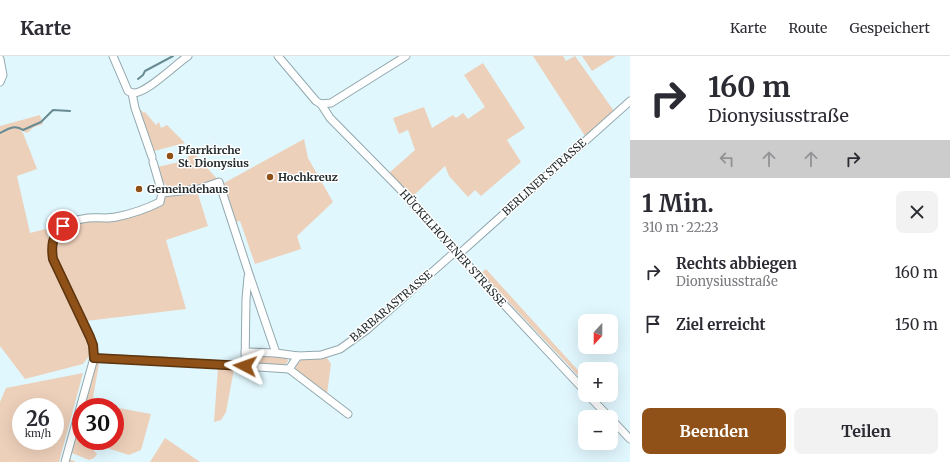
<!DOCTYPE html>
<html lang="de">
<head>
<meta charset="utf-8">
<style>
	body { margin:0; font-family:Merriweather,serif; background:#f2f2f3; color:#2b2b33; height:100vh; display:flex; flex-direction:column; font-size:15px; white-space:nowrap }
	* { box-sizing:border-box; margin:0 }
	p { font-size:13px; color:#7c7c81 }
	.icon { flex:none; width:22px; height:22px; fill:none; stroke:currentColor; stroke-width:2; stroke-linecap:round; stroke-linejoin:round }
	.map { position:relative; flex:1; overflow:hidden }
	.panel { display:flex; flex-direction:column; background:#fff; width:320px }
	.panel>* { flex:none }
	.banner { background:#fff; color:#2b2b33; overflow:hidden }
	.needle { width:26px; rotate:201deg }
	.fabs { position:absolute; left:578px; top:258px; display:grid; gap:8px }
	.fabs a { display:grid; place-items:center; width:40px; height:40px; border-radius:8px; background:#fff; box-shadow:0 4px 16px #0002; font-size:20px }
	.speed { position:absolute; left:12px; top:342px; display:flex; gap:8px; font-size:20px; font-weight:700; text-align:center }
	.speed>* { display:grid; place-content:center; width:52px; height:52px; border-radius:50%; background:#fff; box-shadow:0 4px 16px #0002; line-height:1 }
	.speed small { font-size:10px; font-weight:400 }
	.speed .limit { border:6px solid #d22; background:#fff; color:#111 }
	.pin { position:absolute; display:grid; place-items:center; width:34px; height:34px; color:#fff; margin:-17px; border:2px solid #fff; border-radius:50%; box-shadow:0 1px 4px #0007 }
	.me { position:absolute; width:44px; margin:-22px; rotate:274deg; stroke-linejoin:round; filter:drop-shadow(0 0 3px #0008) }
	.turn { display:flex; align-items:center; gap:14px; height:84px; padding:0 12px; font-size:18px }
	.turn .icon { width:52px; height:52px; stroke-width:2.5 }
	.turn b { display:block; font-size:28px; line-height:34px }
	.lanes { display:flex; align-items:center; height:38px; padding:0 12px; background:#0003; justify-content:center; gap:20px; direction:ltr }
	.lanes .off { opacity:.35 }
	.round { display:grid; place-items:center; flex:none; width:42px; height:42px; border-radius:8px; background:#f2f2f3 }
	.headline { display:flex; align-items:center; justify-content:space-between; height:68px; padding:0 12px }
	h1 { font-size:24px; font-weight:700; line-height:30px }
	.action { display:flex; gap:8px; margin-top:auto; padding:8px 12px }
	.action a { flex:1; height:46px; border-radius:8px; background:#8f5117; color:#fff; font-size:16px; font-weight:700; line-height:46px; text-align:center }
	.action a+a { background:#f2f2f3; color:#2b2b33 }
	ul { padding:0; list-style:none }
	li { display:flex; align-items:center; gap:12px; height:52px; padding:0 12px }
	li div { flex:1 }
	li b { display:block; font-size:15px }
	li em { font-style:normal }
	header { display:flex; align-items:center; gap:24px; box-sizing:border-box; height:56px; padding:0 20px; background:#fff; border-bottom:1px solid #e1e1e2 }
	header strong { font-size:19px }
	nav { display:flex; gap:22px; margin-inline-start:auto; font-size:14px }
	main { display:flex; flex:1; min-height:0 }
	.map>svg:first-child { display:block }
</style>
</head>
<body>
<header>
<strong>Karte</strong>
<nav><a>Karte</a><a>Route</a><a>Gespeichert</a></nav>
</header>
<main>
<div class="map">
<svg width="630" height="406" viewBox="0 0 630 406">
	<rect width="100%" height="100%" fill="#e0f7fd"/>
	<!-- green -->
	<g fill="#edd0ba" fill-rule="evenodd">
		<polygon points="533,0 563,0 566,5 575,0 614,55 585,80"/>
		<polygon points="582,0 616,0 592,15"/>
		<polygon points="483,7 525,72 507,84 521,106 481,140 475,134 468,141 449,120 445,110 412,141 389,117 415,94 408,74 399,78 393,62 424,51 432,72 453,59 456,62 463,57 468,63 485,51 464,19"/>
		<polygon points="140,53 144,57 145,56 156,69 159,66 161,72 167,69 185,87 154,95"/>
		<polygon points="40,59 43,68 34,71 27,77 20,74 23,77 37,113 17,120 30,177 46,173 49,183 48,190 51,208 81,267 90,290 91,295 89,300 83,308 25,323 0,290 0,70"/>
		<polygon points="304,83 308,102 333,146 297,180 301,193 255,208 240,165 236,166 224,127"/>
		<polygon points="193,96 218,124 194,130 170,133 162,125 157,111 184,105"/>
		<path d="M197,135l11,35 -42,14 20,69 -100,12 -31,-64c0,-4 -1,-9 -1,-13 7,-25 39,-22 59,-24 12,-1 38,-7 46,-15 3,-3 5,-7 7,-10z"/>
		<polygon points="486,213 585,322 585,327 481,217"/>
		<polygon points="252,299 286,301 288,305 285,309 253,307 248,304 249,301"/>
		<path d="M325,299l6,9 -4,30 -31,-23c-1,-15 18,-14 29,-16z"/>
		<polygon points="97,304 99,308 92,347 151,358 141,394 129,399 85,385 97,398 94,402 89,404 72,397 70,403 76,406 67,406 81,358 81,385 115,385 115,351 83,351"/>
		<polygon points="218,312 234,313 226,356 221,364 214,366"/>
		<path d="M83,317l-24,89h-59v-60l6,-14zM21,351h34v34h-34z"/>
		<polygon points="165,382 200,406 150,406"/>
	</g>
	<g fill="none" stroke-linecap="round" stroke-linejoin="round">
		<!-- stream -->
		<g stroke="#688a92" stroke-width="2">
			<polyline points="138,23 143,19 145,15 173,0"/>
			<path d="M0,77c8,-4 15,-9 23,-3l18,-8 12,-12 17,1"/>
		</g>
		<!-- minor casing -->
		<g stroke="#92a8ae" stroke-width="9">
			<g id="minor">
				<polyline points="113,0 128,35 132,37"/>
				<polyline points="278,0 316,45 321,48"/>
				<polyline points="0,3 3,19 0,26"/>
				<path d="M132,37c13,2 44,-29 56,-37"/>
				<polyline points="132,37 135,52 152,101"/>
				<polyline points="321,48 330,62 398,131 495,239 585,335"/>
				<polyline points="321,48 331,47 406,0"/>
				<polyline points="162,137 199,133 219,126 249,218 276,297"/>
				<polyline points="459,198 630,45"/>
				<polyline points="245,296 276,297 298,300 321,299 340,293 368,273 456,195"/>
				<polyline points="94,302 162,305 289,313"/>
				<polyline points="245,310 246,243 248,221"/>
				<polyline points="289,313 348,358"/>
				<polyline points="289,313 298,300"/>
				<polyline points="588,339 609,361"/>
				<polyline points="611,363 630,383"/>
				<path d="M65,406l29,-104 -1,-13 -3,-8 -37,-78c-4,-26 10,-38 35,-41 9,-1 19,1 28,-1 15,-3 30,-8 44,-15l2,-9 -9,-31"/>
			</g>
		</g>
		<!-- minor -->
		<use href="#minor" stroke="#fff" stroke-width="7"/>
	</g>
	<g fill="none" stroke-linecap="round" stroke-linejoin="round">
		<!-- route casing -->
		<g stroke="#5d350f" stroke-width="10">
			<path id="route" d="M63,170c-11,9 -12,20 -10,33l37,78 3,8 1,13 151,8"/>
		</g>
		<!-- route -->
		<use href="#route" stroke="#8f5117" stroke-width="7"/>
	</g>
	<!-- markers -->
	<g fill="#8f5117" stroke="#fff" stroke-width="1.5">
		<circle cx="170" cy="100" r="4"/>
		<circle cx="270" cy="121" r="4"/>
		<circle cx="139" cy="133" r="4"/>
	</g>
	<g text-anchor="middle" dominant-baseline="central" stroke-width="3" stroke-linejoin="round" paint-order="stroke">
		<!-- poi labels -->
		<g font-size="11" font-weight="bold" fill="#232b2d" stroke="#fff" text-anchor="start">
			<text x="178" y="94">Pfarrkirche<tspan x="178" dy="13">St. Dionysius</tspan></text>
			<text x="278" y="121">Hochkreuz</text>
			<text x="147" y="133">Gemeindehaus</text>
		</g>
		<!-- street labels -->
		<g font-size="11" fill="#232b2d" stroke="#fff">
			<text transform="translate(544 121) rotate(-42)">BERLINER STRASSE</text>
			<text transform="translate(453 192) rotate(48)">HÜCKELHOVENER STRASSE</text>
			<text transform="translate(391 250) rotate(-40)">BARBARASTRASSE</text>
		</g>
	</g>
</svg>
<div class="fabs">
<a><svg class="needle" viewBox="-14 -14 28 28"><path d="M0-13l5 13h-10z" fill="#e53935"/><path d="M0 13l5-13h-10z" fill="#7c7c81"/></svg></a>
<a>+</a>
<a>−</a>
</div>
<div class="speed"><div>26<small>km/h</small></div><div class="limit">30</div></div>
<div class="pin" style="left:63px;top:170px;background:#d93025"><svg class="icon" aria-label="arrive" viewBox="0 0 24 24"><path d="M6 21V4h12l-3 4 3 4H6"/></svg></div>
<svg class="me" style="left:245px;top:310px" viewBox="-20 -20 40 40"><path d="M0-17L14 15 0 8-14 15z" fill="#8f5117" stroke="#fff" stroke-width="4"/></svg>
</div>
<section class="panel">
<div class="banner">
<div class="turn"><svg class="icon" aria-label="right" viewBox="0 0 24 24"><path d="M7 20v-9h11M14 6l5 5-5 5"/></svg><div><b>160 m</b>Dionysiusstraße</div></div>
<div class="lanes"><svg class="icon off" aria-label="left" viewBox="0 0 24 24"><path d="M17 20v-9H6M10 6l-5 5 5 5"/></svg><svg class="icon off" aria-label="ahead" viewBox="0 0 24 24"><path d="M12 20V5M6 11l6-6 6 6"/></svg><svg class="icon off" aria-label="ahead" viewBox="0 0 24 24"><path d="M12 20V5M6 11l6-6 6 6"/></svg><svg class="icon" aria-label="right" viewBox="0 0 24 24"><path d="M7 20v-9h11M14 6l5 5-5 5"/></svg></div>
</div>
<div class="headline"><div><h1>1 Min.</h1><p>310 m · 22:23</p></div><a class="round"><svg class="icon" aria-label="close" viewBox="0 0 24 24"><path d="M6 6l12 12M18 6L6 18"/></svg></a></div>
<ul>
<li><svg class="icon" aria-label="right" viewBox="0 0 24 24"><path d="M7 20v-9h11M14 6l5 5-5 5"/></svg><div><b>Rechts abbiegen</b><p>Dionysiusstraße</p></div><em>160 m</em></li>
<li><svg class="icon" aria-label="arrive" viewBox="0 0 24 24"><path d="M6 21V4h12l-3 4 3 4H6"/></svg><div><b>Ziel erreicht</b></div><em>150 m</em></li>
</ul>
<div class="action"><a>Beenden</a><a>Teilen</a></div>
</section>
</main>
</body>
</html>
